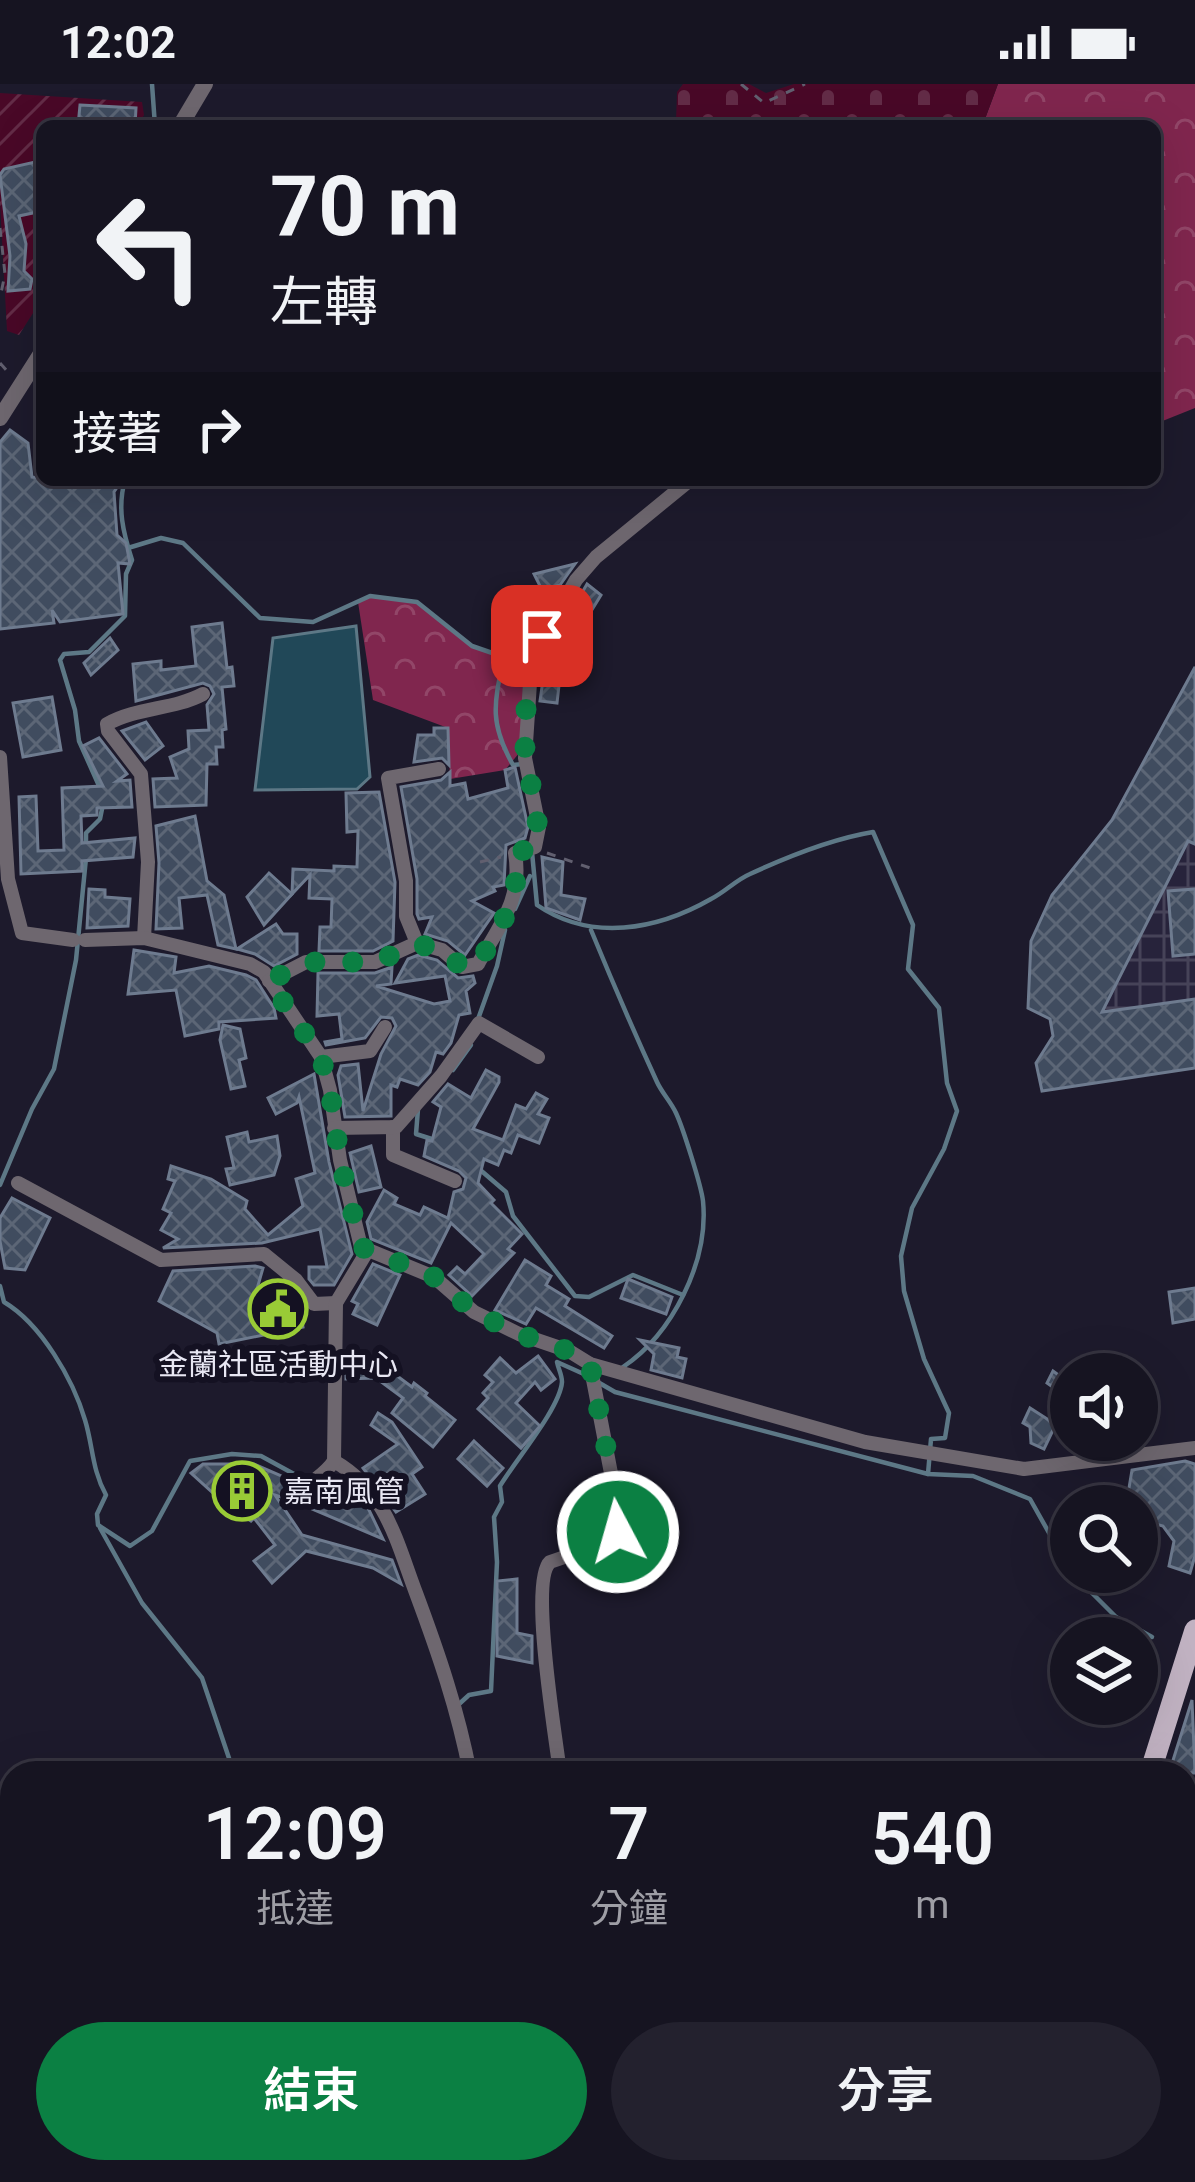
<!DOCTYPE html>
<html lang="zh-TW">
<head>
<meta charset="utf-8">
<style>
	body { margin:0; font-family:Roboto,"Noto Sans TC",sans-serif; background:#23212e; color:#f1f3f6; height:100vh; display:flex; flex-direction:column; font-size:45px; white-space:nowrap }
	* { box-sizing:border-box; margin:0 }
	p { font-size:39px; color:#9e9ea5 }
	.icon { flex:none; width:66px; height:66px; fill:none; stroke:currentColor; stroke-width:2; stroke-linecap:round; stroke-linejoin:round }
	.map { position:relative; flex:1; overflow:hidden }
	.sheet { position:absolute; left:0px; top:1677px; width:1197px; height:423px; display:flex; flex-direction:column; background:#161421; border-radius:36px 36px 0 0; box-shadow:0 12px 48px #0002,0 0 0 3px #35333f }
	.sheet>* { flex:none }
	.guide { position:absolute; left:36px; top:36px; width:1125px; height:366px; border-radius:18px; box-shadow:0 12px 48px #0002,0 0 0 3px #35333f; background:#161421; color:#f1f3f6; overflow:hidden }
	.fabs { position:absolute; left:1050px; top:1269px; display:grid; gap:24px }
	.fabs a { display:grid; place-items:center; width:108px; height:108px; border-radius:50%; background:#161421; box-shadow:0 12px 48px #0002,0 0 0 3px #35333f; font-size:60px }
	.pin { position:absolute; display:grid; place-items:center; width:102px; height:102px; color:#fff; margin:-51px; border-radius:24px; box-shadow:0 6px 18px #0006 }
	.me { position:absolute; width:132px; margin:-66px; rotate:354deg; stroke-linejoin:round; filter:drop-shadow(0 0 9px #0008) }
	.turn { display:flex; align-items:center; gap:42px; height:252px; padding:0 36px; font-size:54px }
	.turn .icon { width:156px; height:156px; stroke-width:2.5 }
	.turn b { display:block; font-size:84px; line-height:102px }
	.then { display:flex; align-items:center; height:114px; padding:0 36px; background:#0003; gap:24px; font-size:45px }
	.eta { display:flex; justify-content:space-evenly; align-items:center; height:204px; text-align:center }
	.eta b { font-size:72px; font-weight:600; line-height:84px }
	.cta { display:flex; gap:24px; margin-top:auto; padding:24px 36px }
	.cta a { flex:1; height:138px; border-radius:72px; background:#0b8043; color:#fff; font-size:48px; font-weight:600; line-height:138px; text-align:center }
	.cta a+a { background:#23212e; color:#f1f3f6 }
	.status { display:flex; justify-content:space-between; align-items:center; height:84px; padding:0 60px; background:#161421; direction:ltr }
	.status svg { height:33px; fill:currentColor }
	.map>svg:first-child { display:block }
</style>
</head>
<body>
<div class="status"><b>12:02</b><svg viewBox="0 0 49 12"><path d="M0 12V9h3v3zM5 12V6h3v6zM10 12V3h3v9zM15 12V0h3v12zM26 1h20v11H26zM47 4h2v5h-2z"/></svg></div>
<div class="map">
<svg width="1195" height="2098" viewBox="0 0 1195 2098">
	<defs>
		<pattern id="industrial-grid" width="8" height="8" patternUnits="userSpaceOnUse" patternTransform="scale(3)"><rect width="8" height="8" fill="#27233b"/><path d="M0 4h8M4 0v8" fill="none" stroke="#464358"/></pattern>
		<pattern id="forest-crowns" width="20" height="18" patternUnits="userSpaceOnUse" patternTransform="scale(3)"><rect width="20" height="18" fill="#80264e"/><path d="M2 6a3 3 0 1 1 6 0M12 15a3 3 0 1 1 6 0" fill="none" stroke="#924668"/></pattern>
		<pattern id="cemetery-stones" width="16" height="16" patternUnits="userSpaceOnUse" patternTransform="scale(3)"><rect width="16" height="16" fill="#490827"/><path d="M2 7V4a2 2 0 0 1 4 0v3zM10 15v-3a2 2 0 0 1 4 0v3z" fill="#632c47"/></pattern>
		<pattern id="garden-furrows" width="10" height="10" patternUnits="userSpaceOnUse" patternTransform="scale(3)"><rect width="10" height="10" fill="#490827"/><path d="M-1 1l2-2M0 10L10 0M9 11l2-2" fill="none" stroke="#632c47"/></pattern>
		<pattern id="building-cross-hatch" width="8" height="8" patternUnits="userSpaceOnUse" patternTransform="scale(3)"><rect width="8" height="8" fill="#404c5f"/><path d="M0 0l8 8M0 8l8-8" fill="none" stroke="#5c6676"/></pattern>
	</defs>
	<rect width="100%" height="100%" fill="#1d1a2c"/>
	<!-- industrial -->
	<polygon fill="url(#industrial-grid)" points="1112,736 1195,760 1195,984 1042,1007 1036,979 1053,951 1031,857 1052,811"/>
	<!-- forest -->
	<g fill="url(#forest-crowns)">
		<polygon points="998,0 1195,0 1195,324 1155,340 1155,42 971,42 985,35"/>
		<polygon points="370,512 417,518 472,562 504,573 527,572 520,668 505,686 450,695 448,644 373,616 358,518"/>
	</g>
	<!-- cemetery -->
	<polygon fill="url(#cemetery-stones)" points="683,0 749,0 766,9 794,0 998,0 985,35 971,42 680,42 676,38 677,8"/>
	<!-- garden -->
	<polygon fill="url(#garden-furrows)" points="0,9 142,18 144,31 138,42 42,42 42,215 19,251 7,247 0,118"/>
	<!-- water -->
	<g fill="#214858" stroke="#5d7886" stroke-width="3">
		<polygon points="356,542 370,693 357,705 255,706 273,554"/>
		<polygon points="349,2088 510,2088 496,2098 356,2098"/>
	</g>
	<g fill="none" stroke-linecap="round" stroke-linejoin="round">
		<!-- stream -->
		<g stroke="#5d7886" stroke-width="4.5">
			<polyline points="152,0 155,42"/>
			<path d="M128,464l33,-10 22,5 77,75 53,4 57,-26 47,6 55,44 32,11c-10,47 -15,65 9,108l10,-1"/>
			<path d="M100,704l-21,-47 -4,-31 -15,-50 4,-6 25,-2 36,-36 1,-42 6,-14c-9,-28 -15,-52 -7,-80"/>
			<polyline points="86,763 86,749 100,735 103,720"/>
			<path d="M532,768l5,53c54,37 120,25 174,-6 14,-7 25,-19 39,-25 39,-18 81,-35 123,-42l40,93 -5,44 31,39 8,75 10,28 -13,38 -32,59 -11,48 3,35 20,68 25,54 -4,25 -14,1 -3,35 45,2 57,23 41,73"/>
			<polyline points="515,825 530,792"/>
			<path d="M591,846c21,51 43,102 66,152 5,11 14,20 19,31 7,15 25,72 27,88 6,61 -31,133 -80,166"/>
			<polyline points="477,938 497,882 505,846"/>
			<polyline points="453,986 471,961"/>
			<polyline points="418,1025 416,1050 438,1057"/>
			<polyline points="478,1084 506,1108 513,1132 575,1212 589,1213 633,1191 683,1211"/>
			<polyline points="0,1101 32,1025 54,985 76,876 86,774"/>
			<path d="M0,1202l4,16c37,22 69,77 81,118 8,26 7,50 21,75l-9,19 1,11 32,21 22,-15 38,-70 42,-7 29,2 44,24"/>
			<polyline points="596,1297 615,1308 928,1390"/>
			<polyline points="100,1444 142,1519 202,1594 234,1689"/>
			<polyline points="1071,1488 1116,1533 1152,1553"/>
			<path d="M458,1621l11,-10 22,-4 6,-129 -3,-45 8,-15 -2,-16c15,-25 60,-78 62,-104 0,-7 -4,-14 -5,-20l29,13"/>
			<polyline points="1185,1971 1195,1961"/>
			<polyline points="647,2088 662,2098"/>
			<polyline points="1096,2098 1101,2088"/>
		</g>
	</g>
	<!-- building -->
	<g fill="url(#building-cross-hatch)" stroke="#6e7b8f" stroke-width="3">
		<polygon points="80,21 136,24 135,42 78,42"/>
		<polygon points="35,78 42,127 19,132 26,160 24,187 32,195 30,205 8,207 10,172 0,91 4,85"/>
		<polygon points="10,346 28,359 32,393 122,396 114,408 117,451 126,459 130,480 118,479 123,530 60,538 52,526 54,539 0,545 0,358"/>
		<polygon points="575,480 560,501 542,506 534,490"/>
		<polygon points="587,500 601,511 566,568 552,561"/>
		<polygon points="222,539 227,584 232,583 234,602 222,603 226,645 222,646 223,663 216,663 217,680 207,680 206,721 155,723 153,695 177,694 170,673 189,665 188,647 209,646 207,621 214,610 210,602 203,599 136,617 133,580 161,577 161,586 196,582 192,543"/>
		<polygon points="110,554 118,566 91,591 84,579"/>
		<polygon points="545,582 561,584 557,619 540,617"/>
		<polygon points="1195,583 1195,760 1188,757 1102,928 1195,915 1195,984 1042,1007 1036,979 1053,952 1050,935 1028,924 1031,857 1052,811 1112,736"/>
		<polygon points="52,613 61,666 23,673 13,619"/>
		<polygon points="146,638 163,662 145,676 122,647"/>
		<polygon points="434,644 448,644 449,681 442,674 414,678 418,651 434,651"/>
		<polygon points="99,654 127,690 117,697 130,696 132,723 97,724 97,731 81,732 82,759 135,754 133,773 82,777 82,787 21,790 19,713 36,712 38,767 64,766 62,704 103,702 83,662"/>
		<polygon points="515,683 528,743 525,754 506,761 504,801 493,803 495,807 472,817 494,829 465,871 448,857 425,850 432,833 419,835 417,830 417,795 401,703 441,696 450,688 450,702 465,699 468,715 508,704 505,686"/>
		<polygon points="379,708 395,798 393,857 373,867 319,867 320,843 331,843 332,815 309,814 310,791 292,810 293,785 334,787 334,782 357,783 358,747 347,748 346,709"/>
		<polygon points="195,732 207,797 224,811 236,865 218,861 207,811 179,814 182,844 156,845 159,779 156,742"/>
		<polygon points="542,773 563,778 561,811 585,815 580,836 546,824"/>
		<polygon points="269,789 292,810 264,841 247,813"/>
		<polygon points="89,805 105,806 105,813 130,815 128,842 87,844"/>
		<polygon points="1195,805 1195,870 1173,872 1168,807"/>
		<polygon points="276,840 283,850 297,850 297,870 274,882 255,870 237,865"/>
		<polygon points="134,866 176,873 174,889 209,882 246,891 256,896 274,924 276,934 219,938 219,945 185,952 176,906 128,910"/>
		<polygon points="418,871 437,876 458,894 473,892 475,899 466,907 470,929 459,931 451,959 443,970 436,968 430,988 418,1001 400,995 397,1003 391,1001 391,1032 345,1033 338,991 341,982 358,980 363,1027 381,970 396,942 392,934 381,933 365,954 326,961 325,958 342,955 339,930 317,932 318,889 375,889 392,883 391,900 376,902 434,920 450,917 445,892 395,899 408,875"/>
		<polygon points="223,941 240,945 246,974 239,976 245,1002 231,1005 220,956"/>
		<polygon points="486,986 499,993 499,998 473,1045 503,1056 516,1021 526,1025 536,1009 547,1015 538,1030 549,1034 539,1059 518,1051 511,1069 504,1066 498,1081 484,1075 478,1099 494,1116 491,1119 522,1150 508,1165 514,1169 472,1212 449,1191 457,1183 465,1190 484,1170 451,1139 431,1179 371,1155 367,1138 384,1106 397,1114 394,1120 420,1131 424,1123 448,1134 454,1108 463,1105 466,1094 459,1087 424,1072 427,1056 432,1057 441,1023 433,1018 448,1000 471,1014"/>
		<polygon points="314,990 329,1078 352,1170 334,1201 314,1201 309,1195 309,1183 327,1183 320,1145 262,1159 163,1164 178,1155 161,1146 171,1129 163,1125 175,1097 168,1095 171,1082 211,1095 247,1117 245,1125 268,1151 303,1122 296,1095 315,1089 299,1013 297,1019 276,1030 268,1014"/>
		<polygon points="247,1048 249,1058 277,1052 280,1072 274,1091 230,1101 226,1085 234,1084 227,1053"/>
		<polygon points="371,1062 381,1103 359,1108 350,1069"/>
		<polygon points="12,1114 50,1134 25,1186 5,1184 0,1157 0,1134"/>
		<polygon points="525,1176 551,1192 546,1201 569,1215 565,1222 612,1252 604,1264 536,1224 526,1240 495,1226"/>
		<polygon points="373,1180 400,1191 377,1241 353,1230 358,1220 352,1217"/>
		<polygon points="255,1182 263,1184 255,1212 291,1209 300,1220 303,1243 219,1260 217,1249 159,1217 173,1187"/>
		<polygon points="628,1195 672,1213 666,1230 621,1214"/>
		<polygon points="1195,1204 1195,1235 1173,1239 1169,1208"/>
		<polygon points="640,1256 679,1264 677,1273 686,1275 682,1294 651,1286 654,1270"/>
		<polygon points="538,1272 555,1295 541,1306 535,1298 516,1319 540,1342 521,1364 478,1325 488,1314 483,1309 493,1298 485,1291 500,1274 516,1289"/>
		<polygon points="381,1280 412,1303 414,1299 427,1309 425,1312 455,1336 433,1363 392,1329 403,1314 376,1294 346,1295 346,1282"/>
		<polygon points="1053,1287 1071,1300 1071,1354 1054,1344 1044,1365 1031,1359 1030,1343 1023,1339 1030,1324 1055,1340 1071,1316 1047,1299"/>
		<polygon points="378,1329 392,1338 422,1383 412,1390 425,1410 396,1428 363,1384 398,1360 371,1341"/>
		<polygon points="474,1357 503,1384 487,1402 458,1375"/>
		<polygon points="1185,1377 1195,1380 1195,1472 1190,1489 1169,1482 1174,1457 1163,1442 1137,1435 1137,1422 1126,1422 1132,1386"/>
		<polygon points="203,1380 254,1380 295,1398 284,1414 275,1411 302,1451 392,1476 401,1500 373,1484 306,1467 272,1499 254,1477 275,1461 254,1434 251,1437 223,1418 191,1389"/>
		<polygon points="336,1392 368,1424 383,1455 305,1422"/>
		<polygon points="517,1495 517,1549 532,1552 532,1579 497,1572 497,1497"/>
		<polygon points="1192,1616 1195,1689 1169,1689"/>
	</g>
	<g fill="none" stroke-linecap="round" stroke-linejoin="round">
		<!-- path -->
		<g stroke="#615f6f" stroke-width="3" stroke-dasharray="9 9" stroke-linecap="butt">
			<polyline points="741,0 764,19 805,0"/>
			<polyline points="0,144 5,190 0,214"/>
			<polyline points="0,279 8,288"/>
			<polyline points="547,769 593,785"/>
			<polyline points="480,778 501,773"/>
			<polyline points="0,1803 12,1802"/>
			<polyline points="1185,2008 1195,1998"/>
			<polyline points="1101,2098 1107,2088"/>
		</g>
		<!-- minor -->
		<g stroke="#6e676f" stroke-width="14">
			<polyline points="0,673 8,795 22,849 73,856"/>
			<path d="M144,854l4,-76 -7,-88 -33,-43 -1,-7c30,-17 66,-14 96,-30"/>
			<polyline points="85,856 144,854 250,880 264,888 321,973 330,1006 340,1076 361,1163 434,1193 474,1228 519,1250 569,1267 590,1280 865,1358 1024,1385 1195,1364"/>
			<polyline points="417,859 406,832 406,797 388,694 439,685"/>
			<path d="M269,897l37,-19h69l42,-19 25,7 20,17 16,-3c21,-38 45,-65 37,-111l20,-6 4,-20 -14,-69 5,-75 7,-35 39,-68 20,-23 94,-77"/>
			<polyline points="321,973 370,967 385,943"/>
			<polyline points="393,1043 393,1071 455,1097"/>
			<polyline points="334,1044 396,1043 441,992 479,939 538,973"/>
			<polyline points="18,1099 161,1176 264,1170 296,1196 314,1220 336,1219"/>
			<path d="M334,1377c52,30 62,79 82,132 22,59 42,117 54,180"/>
			<path d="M295,1417c10,-18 29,-24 39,-40l2,-158 32,-53"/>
			<path d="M560,1689c-4,-35 -31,-192 -10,-211l64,-22 6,-20 -30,-156"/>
		</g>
		<!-- tertiary -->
		<g stroke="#6e676f" stroke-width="16">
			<polyline points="180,42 205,0"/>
			<polyline points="0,334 42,268"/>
		</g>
		<!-- primary -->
		<g stroke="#c1b2c2" stroke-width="21">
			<polyline points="1150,1689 1195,1546"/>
			<polyline points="1023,2098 1026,2088"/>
		</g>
	</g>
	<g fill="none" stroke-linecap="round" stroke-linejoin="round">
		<!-- route -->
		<path stroke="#0b8043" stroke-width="21" stroke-dasharray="0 37.8" d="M542,552c-14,30 -20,92 -16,125 5,30 16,55 9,86l-20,6c7,46 -15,73 -37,111l-16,3 -20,-17 -25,-6 -42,18h-69l-37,19 52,76 9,33 10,70 21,87 73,30 40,35 45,22 50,17 21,13 30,156 -2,12"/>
	</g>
	<!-- icons -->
	<defs>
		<g id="civic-ring" transform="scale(3)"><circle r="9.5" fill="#141122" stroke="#99cb36" stroke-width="1.5"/><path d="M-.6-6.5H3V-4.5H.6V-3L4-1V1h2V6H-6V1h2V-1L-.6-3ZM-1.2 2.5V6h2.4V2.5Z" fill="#99cb36"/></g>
		<g id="building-ring" transform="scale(3)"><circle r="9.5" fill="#141122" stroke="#99cb36" stroke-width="1.5"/><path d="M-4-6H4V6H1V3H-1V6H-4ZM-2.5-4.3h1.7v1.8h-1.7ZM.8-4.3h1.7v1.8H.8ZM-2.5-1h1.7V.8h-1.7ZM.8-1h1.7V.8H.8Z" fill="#99cb36"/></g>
	</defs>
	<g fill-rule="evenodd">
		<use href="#civic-ring" x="278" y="1225"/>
		<use href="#building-ring" x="242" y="1407"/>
	</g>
	<g text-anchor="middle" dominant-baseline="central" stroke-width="12" stroke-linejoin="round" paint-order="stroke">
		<!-- poi labels -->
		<g font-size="30" fill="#e8e7f3" stroke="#141122">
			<text x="278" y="1280">金蘭社區活動中心</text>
			<text x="284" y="1407" text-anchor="start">嘉南風管</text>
		</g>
	</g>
</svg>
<div class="fabs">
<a><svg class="icon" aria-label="sound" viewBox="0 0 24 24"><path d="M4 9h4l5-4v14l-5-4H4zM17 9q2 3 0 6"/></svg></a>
<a><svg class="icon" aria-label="search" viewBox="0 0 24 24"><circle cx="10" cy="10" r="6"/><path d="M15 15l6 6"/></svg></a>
<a><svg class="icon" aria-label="layers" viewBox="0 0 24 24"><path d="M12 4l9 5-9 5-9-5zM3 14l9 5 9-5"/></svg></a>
</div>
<div class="pin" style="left:542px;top:552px;background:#d93025"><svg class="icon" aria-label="arrive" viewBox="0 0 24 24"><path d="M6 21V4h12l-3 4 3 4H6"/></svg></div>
<svg class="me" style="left:618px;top:1448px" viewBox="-20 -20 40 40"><circle r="17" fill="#0b8043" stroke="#fff" stroke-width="3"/><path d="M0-11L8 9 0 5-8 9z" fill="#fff"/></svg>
<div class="guide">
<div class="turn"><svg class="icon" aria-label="left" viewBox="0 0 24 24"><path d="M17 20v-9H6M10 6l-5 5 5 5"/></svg><div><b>70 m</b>左轉</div></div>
<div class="then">接著<svg class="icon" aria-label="right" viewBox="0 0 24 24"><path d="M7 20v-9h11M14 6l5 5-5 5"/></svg></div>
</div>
<section class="sheet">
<div class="eta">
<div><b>12:09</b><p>抵達</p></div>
<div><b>7</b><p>分鐘</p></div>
<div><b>540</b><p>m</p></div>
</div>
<div class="cta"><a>結束</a><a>分享</a></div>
</section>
</div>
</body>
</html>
